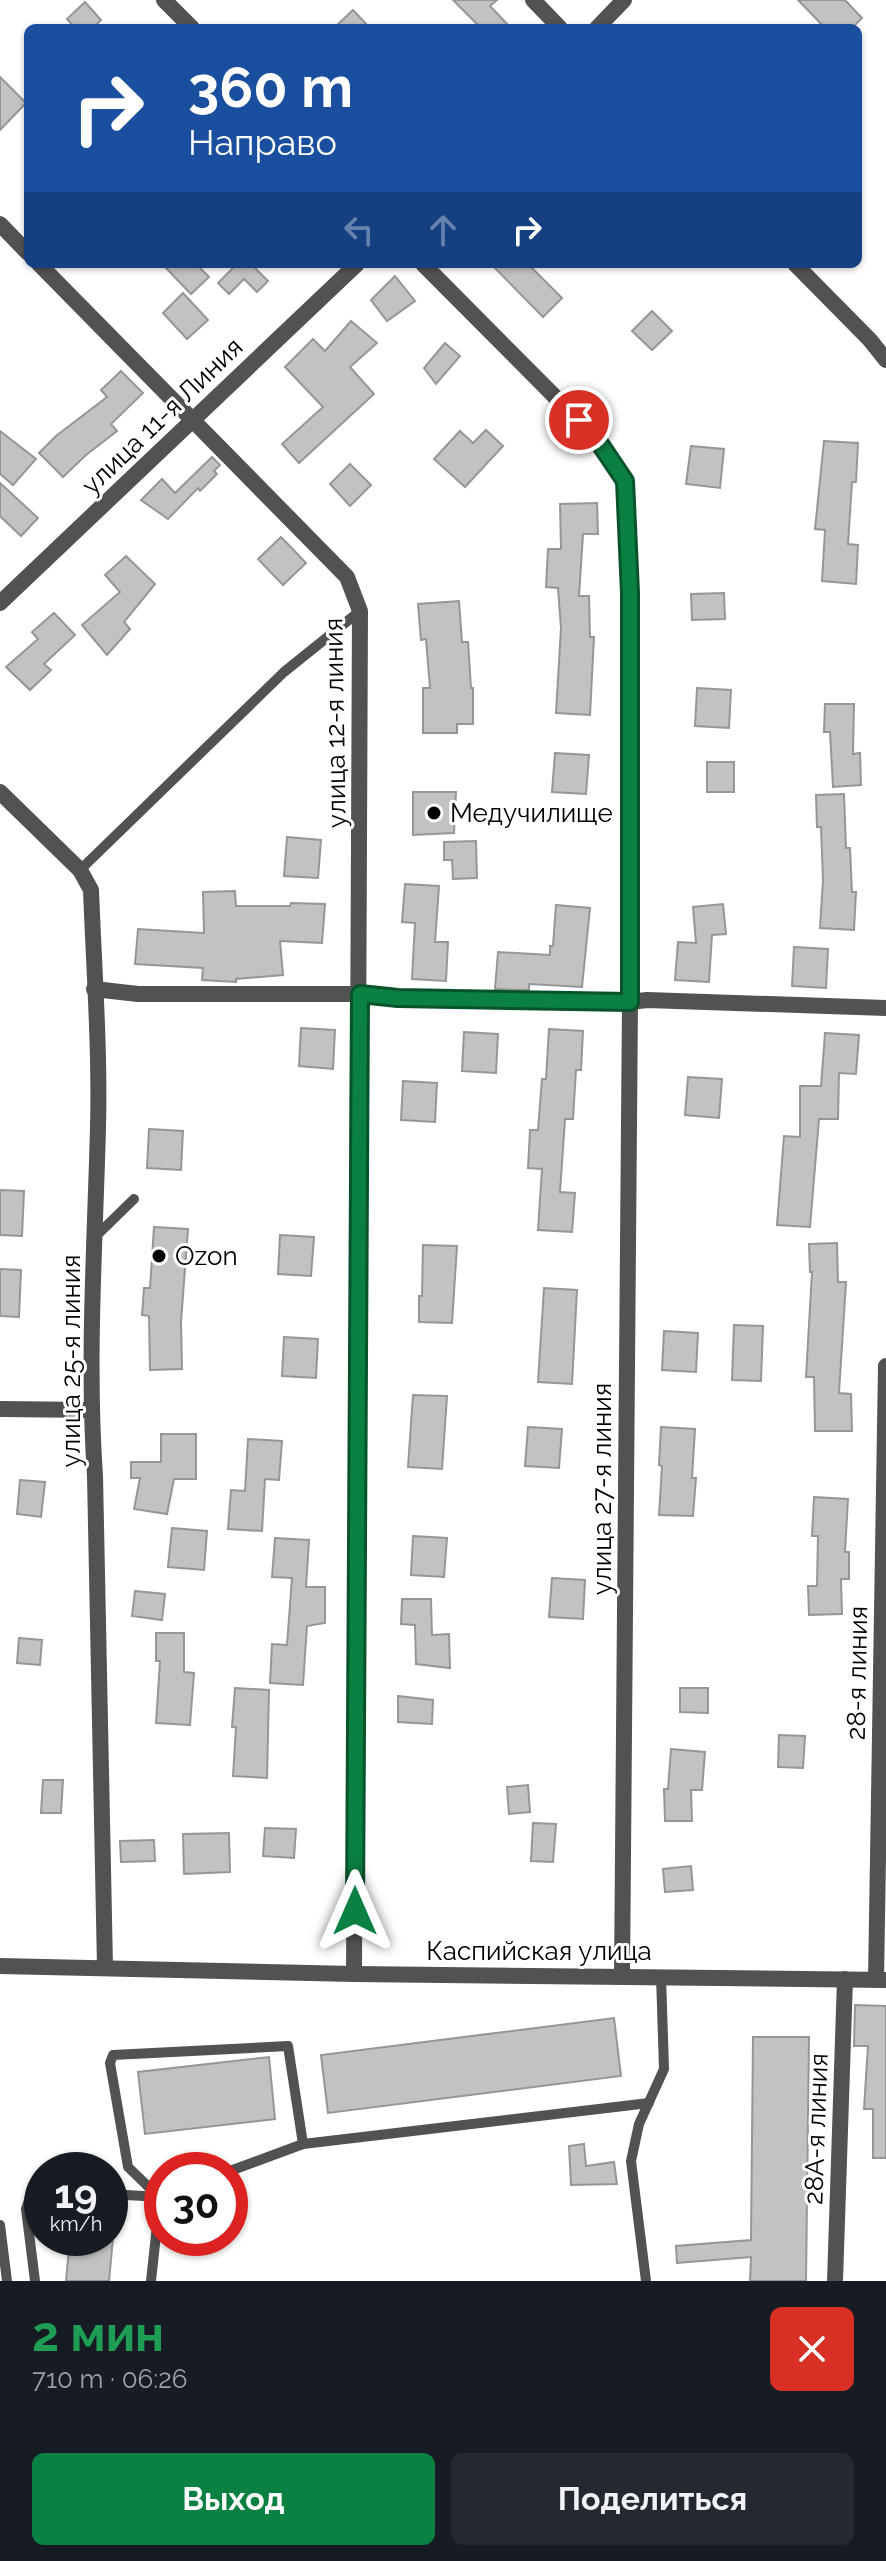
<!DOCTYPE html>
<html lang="ru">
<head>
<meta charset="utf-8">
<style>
	body { margin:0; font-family:Raleway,sans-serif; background:#242831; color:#f1f3f6; height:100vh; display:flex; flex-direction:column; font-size:30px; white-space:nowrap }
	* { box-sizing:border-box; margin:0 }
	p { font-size:26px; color:#9ea1a6 }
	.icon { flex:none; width:44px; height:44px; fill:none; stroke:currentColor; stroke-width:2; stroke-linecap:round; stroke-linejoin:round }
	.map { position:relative; height:2281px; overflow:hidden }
	.side { display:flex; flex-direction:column; background:#171b24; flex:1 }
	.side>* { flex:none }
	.hud { position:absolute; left:24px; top:24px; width:838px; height:244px; border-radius:12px; box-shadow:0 2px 6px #0004; background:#1a4fa0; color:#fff; overflow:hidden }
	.speed { position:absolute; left:24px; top:2152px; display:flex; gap:16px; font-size:40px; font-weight:700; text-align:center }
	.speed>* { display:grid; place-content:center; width:104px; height:104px; border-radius:50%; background:#171b24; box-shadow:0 2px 6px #0004; line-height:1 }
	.speed small { font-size:20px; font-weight:400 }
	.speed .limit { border:12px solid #d22; background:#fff; color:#111 }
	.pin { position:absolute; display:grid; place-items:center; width:68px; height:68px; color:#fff; margin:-34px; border:4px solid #fff; border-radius:50%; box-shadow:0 2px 8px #0007 }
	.me { position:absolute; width:88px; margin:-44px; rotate:0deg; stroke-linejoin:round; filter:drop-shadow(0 0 6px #0008) }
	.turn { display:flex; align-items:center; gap:28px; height:168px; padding:0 32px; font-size:36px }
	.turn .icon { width:104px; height:104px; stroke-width:2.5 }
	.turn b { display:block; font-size:56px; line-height:68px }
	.lanes { display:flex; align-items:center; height:76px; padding:0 32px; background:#0003; justify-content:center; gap:40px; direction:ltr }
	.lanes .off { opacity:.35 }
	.round { display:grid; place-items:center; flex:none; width:84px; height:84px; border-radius:12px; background:#242831 }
	.summary { display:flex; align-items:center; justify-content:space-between; height:136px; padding:0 32px }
	h1 { font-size:48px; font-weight:700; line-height:60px; color:#1e9e55 }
	.cta { display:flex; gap:16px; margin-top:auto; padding:16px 32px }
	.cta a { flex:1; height:92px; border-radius:12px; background:#0b8043; color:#fff; font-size:32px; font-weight:700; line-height:92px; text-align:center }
	.cta a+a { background:#242831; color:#f1f3f6 }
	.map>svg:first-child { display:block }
</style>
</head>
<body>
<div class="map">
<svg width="886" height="2281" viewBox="0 0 886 2281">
	<rect width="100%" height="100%" fill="#fff"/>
	<!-- building -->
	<g fill="#c2c2c2" stroke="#969696" stroke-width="2">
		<polygon points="453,0 497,0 490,6 511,28 481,28"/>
		<polygon points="798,0 845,0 862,18 852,28 825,28"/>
		<polygon points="85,2 101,20 93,28 75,28 67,19"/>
		<polygon points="353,10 370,28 334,28"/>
		<polygon points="0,77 26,103 0,130"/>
		<polygon points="162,264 196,264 209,277 191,294"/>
		<polygon points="229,264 260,264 255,268 268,281 257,292 244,279 229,294 218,283 233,268"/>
		<polygon points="491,264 528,264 562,298 543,317"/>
		<polygon points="395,276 415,301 387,321 371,300"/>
		<polygon points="183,293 208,320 187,339 163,313"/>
		<polygon points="652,311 672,331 652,350 632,331"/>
		<polygon points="351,321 377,343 350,367 374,394 299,463 282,444 323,407 285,367 313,339 325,351"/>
		<polygon points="445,343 460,356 436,384 424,368"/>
		<polygon points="121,371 143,393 111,424 117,431 86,455 63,477 39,453 56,436 107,397 101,390"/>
		<polygon points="486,430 503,446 465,487 434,459 460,431 473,443"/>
		<polygon points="0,431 36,459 13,485 0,474"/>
		<polygon points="824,441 858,443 856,482 852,482 848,544 858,545 856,584 822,581 825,530 815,529"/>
		<polygon points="691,446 724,449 720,488 686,484"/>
		<polygon points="212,457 220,465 214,471 217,474 200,491 198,488 168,519 141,500 162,479 175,493"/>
		<polygon points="350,464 371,485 350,506 330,484"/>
		<polygon points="0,483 38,518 21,536 0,516"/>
		<polygon points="597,503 598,534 583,534 579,596 589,596 590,637 594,637 590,715 556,713 561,628 558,588 546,587 548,549 561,549 560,504"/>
		<polygon points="281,537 306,563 283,585 258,559"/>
		<polygon points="126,556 155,584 124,622 130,629 107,655 82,625 120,592 105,575"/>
		<polygon points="724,593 725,619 692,620 691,594"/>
		<polygon points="459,601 462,642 468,642 471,688 473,688 473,724 457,724 457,733 423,733 423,688 430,688 426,639 421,640 418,604"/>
		<polygon points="54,613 75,635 44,664 51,670 30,690 6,667 38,639 32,632"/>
		<polygon points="697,688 731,690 729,728 695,726"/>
		<polygon points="825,704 854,704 853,754 860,753 861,785 833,787 830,732 824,732"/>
		<polygon points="555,753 589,755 586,794 552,792"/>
		<rect x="707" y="762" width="27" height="30"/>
		<polygon points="413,792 456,792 454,833 413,835"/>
		<polygon points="844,794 846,848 850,848 852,892 856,892 854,930 820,928 823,880 821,827 817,827 816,795"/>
		<polygon points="287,837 321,840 318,878 284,876"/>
		<polygon points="476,841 477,878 453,879 452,860 444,860 444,842"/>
		<polygon points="405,884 439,886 435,942 448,942 446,981 412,979 415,923 402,922"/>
		<polygon points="235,891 236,906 290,906 291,903 325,904 322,943 280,941 283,975 236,979 236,982 202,980 203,968 135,964 138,929 204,933 203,892"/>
		<polygon points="723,904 726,934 712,935 709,982 675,980 678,942 696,943 693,907"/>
		<polygon points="556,905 590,908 582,987 529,984 529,990 495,989 498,952 550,955 550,946 553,946"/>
		<polygon points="794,947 828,949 826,988 792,986"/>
		<polygon points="301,1028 335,1030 333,1069 299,1066"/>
		<polygon points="549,1029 583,1031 581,1070 576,1070 573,1119 565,1119 560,1192 575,1193 572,1232 538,1230 542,1169 528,1168 530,1130 538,1130 542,1079 546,1079"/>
		<polygon points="464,1032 498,1034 496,1073 462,1071"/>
		<polygon points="825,1033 859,1035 856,1074 839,1073 838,1119 819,1119 810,1227 777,1225 784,1136 800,1137 800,1086 821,1086"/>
		<polygon points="688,1077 722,1079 719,1118 685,1115"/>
		<polygon points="403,1081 437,1083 435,1122 401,1120"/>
		<polygon points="149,1129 183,1131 181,1170 147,1168"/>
		<polygon points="0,1190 24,1191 22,1236 0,1235"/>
		<polygon points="154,1227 188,1229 181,1322 182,1369 150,1370 149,1316 142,1315 144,1288 150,1288"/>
		<polygon points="280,1235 314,1237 311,1276 278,1274"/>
		<polygon points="837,1243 838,1282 846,1282 839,1393 851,1394 852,1431 815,1431 814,1377 806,1377 812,1272 810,1272 809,1244"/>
		<polygon points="423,1245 457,1246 452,1323 419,1322 419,1296 422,1296"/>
		<polygon points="0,1269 21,1270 19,1317 0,1316"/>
		<polygon points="544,1288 577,1290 572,1384 538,1382"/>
		<polygon points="734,1325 763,1326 761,1381 732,1380"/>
		<polygon points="664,1331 698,1333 696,1372 662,1370"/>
		<polygon points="284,1337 318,1339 316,1378 282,1376"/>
		<polygon points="413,1395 447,1396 442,1469 408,1467"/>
		<polygon points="528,1427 562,1429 559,1468 525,1466"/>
		<polygon points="661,1427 695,1429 692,1478 696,1478 693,1516 659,1515 662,1466 659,1465"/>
		<polygon points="161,1434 196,1434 196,1479 174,1479 167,1514 134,1509 140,1478 131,1478 131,1462 161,1462"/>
		<polygon points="248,1439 282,1441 279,1480 265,1479 262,1531 228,1529 231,1490 245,1491"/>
		<polygon points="20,1480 45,1482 41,1517 17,1514"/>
		<polygon points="814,1497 848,1499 845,1552 849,1552 849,1579 841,1579 842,1614 809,1615 808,1586 817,1586 818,1536 812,1536"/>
		<polygon points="172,1528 207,1531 204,1570 168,1567"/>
		<polygon points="413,1536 447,1538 444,1577 411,1575"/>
		<polygon points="275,1538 309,1540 306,1587 325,1587 325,1623 307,1626 303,1685 270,1683 272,1644 287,1645 292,1578 272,1577"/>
		<polygon points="552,1578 585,1580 583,1619 549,1617"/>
		<polygon points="135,1591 165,1594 162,1620 132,1616"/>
		<polygon points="402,1599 431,1599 432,1635 449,1634 450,1668 416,1664 415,1625 401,1624"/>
		<polygon points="156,1633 184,1633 184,1672 194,1673 190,1725 156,1723 160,1661 156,1661"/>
		<polygon points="19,1638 42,1640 40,1665 17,1663"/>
		<polygon points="235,1688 269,1690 267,1778 233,1776 236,1727 232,1727"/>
		<polygon points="680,1688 708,1688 708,1713 680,1712"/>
		<polygon points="398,1696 433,1700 432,1724 398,1722"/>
		<polygon points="779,1735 805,1736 803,1768 778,1767"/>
		<polygon points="671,1749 705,1752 702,1790 691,1790 692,1821 665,1821 664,1789 668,1789"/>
		<polygon points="43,1780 63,1780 61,1813 41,1813"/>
		<polygon points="528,1785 530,1812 509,1814 507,1787"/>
		<polygon points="533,1823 556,1824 553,1862 531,1861"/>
		<polygon points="265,1828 296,1829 294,1858 263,1856"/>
		<polygon points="229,1833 230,1872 184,1874 183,1834"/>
		<polygon points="154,1840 155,1861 121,1862 120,1841"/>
		<polygon points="691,1866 693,1890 665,1892 663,1869"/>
		<polygon points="855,2005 886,2006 886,2158 873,2158 873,2109 864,2109 868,2046 854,2046"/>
		<polygon points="614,2018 621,2076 328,2113 321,2055"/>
		<polygon points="753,2037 809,2037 806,2281 750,2281 751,2257 677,2263 676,2246 751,2240"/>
		<polygon points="269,2057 275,2119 145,2134 138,2072"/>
		<polygon points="584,2144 586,2166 614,2162 617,2184 571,2185 569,2146"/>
		<polygon points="70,2238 113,2238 109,2281 66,2281"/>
	</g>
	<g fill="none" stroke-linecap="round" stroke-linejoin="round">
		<!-- lane -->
		<g stroke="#525252" stroke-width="10">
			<polyline points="80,870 284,672 360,611"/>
			<polyline points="95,1237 134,1199"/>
			<polyline points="230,2171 303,2144"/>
			<polyline points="110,2194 160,2197"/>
			<polyline points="0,2225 7,2281"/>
			<polyline points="35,2281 26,2209 33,2188 42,2188"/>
			<polyline points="151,2281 160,2198 128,2167 110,2063 113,2055 288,2046 303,2144 649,2103"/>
			<polyline points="646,2281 631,2161 639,2124 664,2069 661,1976"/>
		</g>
		<!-- street -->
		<g stroke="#525252" stroke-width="16">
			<polyline points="164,0 192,28"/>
			<polyline points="533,0 560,28"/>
			<polyline points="597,28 624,0"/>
			<polyline points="0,224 28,253"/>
			<polyline points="39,264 347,577 360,611 354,1974"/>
			<polyline points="423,264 596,438 625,481 630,593 630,1002 622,1976"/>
			<polyline points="795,264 870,340 886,360"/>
			<polyline points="0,603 357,264"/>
			<path d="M0,792l80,78 11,20c3,79 9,159 7,238 -3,116 -11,233 -3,348l10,491"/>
			<polyline points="94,989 138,994 360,994 398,998 621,1003 647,1000 886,1008"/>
			<polyline points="0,1409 92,1410"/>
			<polyline points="0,1966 354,1974 886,1980"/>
			<polyline points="876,1980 886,1366"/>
			<polyline points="835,2281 845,1979"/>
		</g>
	</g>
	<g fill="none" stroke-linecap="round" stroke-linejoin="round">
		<!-- route casing -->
		<g stroke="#07532c" stroke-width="20">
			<polyline id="route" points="355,1911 360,994 398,998 630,1002 630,593 625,481 596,438 579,420"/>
		</g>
		<!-- route -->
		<use href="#route" stroke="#0b8043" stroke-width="14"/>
	</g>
	<!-- markers -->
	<g fill="#000" stroke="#fff" stroke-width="3">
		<circle cx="434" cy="813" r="8"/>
		<circle cx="159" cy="1256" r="8"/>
	</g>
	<g text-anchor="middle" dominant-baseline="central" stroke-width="6" stroke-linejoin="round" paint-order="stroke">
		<!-- street labels -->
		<g font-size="26" fill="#000" stroke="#fff">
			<text transform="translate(162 416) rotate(-44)">улица 11-я Линия</text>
			<text transform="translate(335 723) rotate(-91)">улица 12-я линия</text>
			<text transform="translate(71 1361) rotate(-90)">улица 25-я линия</text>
			<text transform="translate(602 1489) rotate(-90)">улица 27-я линия</text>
			<text transform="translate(857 1673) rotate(-89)">28-я линия</text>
			<text x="539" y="1951">Каспийская улица</text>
			<text transform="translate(816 2129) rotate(-88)">28А-я линия</text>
		</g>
		<!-- poi labels -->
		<g font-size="26" fill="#000" stroke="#fff" text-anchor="start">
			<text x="450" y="813">Медучилище</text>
			<text x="175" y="1256">Ozon</text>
		</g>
	</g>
</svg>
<div class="speed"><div>19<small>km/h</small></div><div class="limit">30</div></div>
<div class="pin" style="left:579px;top:420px;background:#d93025"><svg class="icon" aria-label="arrive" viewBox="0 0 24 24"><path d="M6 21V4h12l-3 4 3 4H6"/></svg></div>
<svg class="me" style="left:355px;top:1911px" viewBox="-20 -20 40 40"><path d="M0-17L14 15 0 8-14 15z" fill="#0b8043" stroke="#fff" stroke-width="4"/></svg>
<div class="hud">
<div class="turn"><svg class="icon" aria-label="right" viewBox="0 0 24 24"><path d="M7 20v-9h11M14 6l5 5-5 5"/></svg><div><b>360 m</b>Направо</div></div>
<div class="lanes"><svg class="icon off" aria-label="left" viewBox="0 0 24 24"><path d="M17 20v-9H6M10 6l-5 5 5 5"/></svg><svg class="icon off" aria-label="ahead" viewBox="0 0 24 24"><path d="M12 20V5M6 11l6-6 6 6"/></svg><svg class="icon" aria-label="right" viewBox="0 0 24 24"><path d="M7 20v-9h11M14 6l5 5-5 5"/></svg></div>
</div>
</div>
<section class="side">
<div class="summary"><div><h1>2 мин</h1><p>710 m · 06:26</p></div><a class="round" style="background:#d93025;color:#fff"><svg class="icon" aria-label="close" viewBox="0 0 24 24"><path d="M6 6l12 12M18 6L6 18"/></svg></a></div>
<div class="cta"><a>Выход</a><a>Поделиться</a></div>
</section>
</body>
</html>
